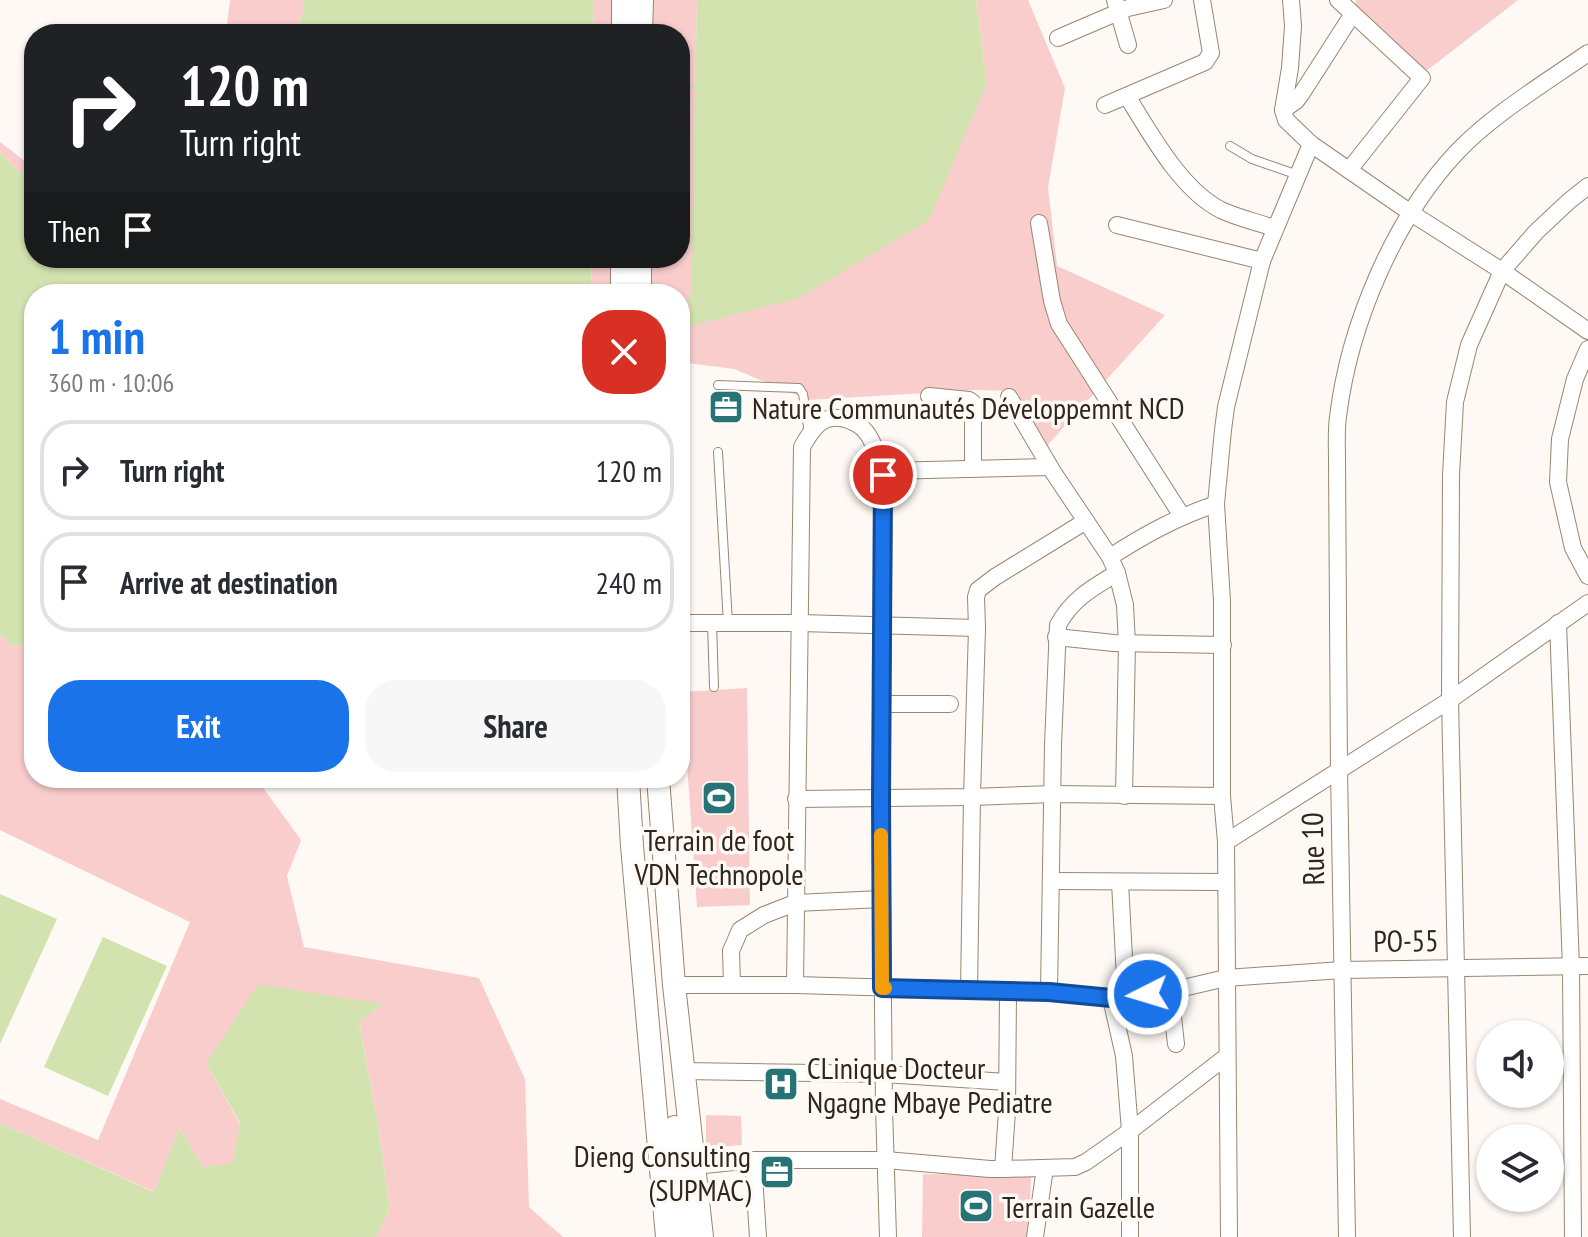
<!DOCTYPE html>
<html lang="en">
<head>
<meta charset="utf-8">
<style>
	body { margin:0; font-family:"PT Sans Narrow",sans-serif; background:#f7f7f7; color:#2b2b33; height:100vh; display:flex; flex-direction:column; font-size:30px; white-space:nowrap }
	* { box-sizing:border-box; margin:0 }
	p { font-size:26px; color:#7c7c81 }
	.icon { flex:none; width:44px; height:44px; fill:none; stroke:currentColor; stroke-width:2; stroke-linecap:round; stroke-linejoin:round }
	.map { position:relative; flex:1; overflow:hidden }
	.side { position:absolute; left:24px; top:284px; width:666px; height:504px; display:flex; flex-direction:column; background:#fff; border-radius:32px; box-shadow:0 2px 6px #0004 }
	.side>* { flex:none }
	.banner { position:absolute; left:24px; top:24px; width:666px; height:244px; border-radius:32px; box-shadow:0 2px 6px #0004; background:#202124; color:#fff; overflow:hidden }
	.buttons { position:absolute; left:1476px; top:1020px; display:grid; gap:16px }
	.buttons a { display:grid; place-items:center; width:88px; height:88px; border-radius:50%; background:#fff; box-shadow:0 2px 6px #0004; font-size:40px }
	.pin { position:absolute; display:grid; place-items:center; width:68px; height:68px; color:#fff; margin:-34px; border:4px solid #fff; border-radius:50%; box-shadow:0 2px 8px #0007 }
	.me { position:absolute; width:88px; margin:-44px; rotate:265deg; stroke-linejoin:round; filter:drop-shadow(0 0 6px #0008) }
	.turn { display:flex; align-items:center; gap:28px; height:168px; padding:0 24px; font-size:36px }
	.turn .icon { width:104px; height:104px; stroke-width:2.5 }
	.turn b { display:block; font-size:56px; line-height:68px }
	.then { display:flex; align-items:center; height:76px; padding:0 24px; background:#0003; gap:16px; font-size:30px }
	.round { display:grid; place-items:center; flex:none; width:84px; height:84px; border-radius:32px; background:#f7f7f7 }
	.head { display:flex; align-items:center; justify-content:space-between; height:136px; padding:0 24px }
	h1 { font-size:48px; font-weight:700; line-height:60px; color:#1a73e8 }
	.primary-button { display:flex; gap:16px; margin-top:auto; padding:16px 24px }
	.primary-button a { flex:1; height:92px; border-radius:32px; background:#1a73e8; color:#fff; font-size:32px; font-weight:700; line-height:92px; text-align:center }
	.primary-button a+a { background:#f7f7f7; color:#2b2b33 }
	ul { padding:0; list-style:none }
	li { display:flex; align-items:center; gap:24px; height:100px; margin:0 16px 12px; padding:0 8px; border:4px solid #e1e1e2; border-radius:32px }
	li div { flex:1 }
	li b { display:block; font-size:30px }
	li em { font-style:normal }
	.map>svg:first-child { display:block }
</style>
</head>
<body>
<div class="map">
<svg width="1588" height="1237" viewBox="0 0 1588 1237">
	<rect width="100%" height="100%" fill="#fef9f4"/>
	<!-- green -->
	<g fill="#f9cdcc">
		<polygon points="230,0 304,0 304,8 296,34 226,34"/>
		<polygon points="594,0 697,0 691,326 987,83 976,0 1028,0 1065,88 1048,187 1057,266 1165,315 1044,449 1013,391 976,390 808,400 734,369 680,362 680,294 591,294 592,258 680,258 680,34 593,34"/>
		<polygon points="1356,0 1518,0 1421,75 1355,12"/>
		<polygon points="0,142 34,168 34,180 19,172 0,152"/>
		<polygon points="0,635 15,647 34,638 34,778 256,778 301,840 287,876 304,947 479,978 525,1079 529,1207 563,1237 376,1237 390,1208 377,1119 359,1021 382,1005 206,1063 240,1124 232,1164 203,1167 180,1128 173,1143 155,1192 0,1123 0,1099 98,1140 190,922 0,830"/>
		<polygon points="747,688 750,905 697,907 682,692"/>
		<polygon points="706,1115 741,1116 742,1145 706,1148"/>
		<polygon points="923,1174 1031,1176 1029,1237 922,1237"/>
	</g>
	<!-- water -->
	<g fill="#d2e3b0">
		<polygon points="304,0 594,0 593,34 296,34 304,8"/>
		<polygon points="697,0 976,0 987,83 929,220 799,298 690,326"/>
		<polygon points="0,152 19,172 34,180 34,258 592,258 591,294 34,294 34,638 15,647 0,635"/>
		<polygon points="0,894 57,919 0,1044"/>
		<polygon points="103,937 167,966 108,1096 44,1067"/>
		<polygon points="258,984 383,1004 359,1022 377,1119 390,1208 376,1237 0,1237 0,1123 154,1192 173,1143 180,1128 203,1167 232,1163 240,1123 206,1063"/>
	</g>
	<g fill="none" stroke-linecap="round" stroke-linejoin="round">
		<!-- stream -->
		<g stroke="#d2e3b0" stroke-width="4">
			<polyline points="680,86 695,86"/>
			<polyline points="680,302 691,302"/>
		</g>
		<!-- service casing -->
		<g stroke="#9a866f" stroke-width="10">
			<g id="service">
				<polyline points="1230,146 1252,159 1298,175"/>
				<polyline points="718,385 799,388 803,394 809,433"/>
				<polyline points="718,452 728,623"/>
				<polyline points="683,623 685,588"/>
				<polyline points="712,623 714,687"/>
			</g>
		</g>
		<!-- minor casing -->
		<g stroke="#9a866f" stroke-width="18">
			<g id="minor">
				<polyline points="1115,0 1128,45"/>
				<polyline points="1291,0 1293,26 1290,68 1283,110 1286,120 1311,144 1411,213 1502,271 1588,331"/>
				<polyline points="1338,0 1422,78 1349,170"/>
				<polyline points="1058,38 1128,8 1164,0"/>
				<path d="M1127,96c23,37 54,94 94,114 17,8 36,12 53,18"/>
				<polyline points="1105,105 1205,62 1211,53 1202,0"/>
				<polyline points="1283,110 1296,101 1302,93 1352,15"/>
				<polyline points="1039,223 1052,301 1059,324 1182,516"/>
				<polyline points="1117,225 1262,261"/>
				<polyline points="1588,349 1575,379 1560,439 1558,482 1573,548 1588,576"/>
				<polyline points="929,396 969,400 973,403 973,468"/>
				<polyline points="1009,397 1053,472 1110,557 1117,573 1125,605 1127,644 1124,796"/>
				<polyline points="884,473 887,471 1050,467"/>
				<path d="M1110,557c36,-23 65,-39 106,-53"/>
				<polyline points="680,623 800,623 977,628"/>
				<polyline points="1558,623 1571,967 1573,1237"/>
				<polyline points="1056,637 1114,643 1223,645"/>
				<polyline points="882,704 950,704"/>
				<polyline points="796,799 972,797 1053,794 1222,796"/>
				<polyline points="1226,842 1450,700 1588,603"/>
				<polyline points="1051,881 1225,882"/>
				<polyline points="1120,882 1126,997"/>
				<polyline points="674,985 795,985 1049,992 1111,998 1170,991 1226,978 1342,970 1588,966"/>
				<polyline points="732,985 731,951 740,930 764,915 795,903 882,899"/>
				<path d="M795,985l7,-538c10,-18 20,-34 43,-28 7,2 16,6 21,13 8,9 13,29 18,41l-3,326 3,308 4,130"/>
				<polyline points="969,991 972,797 977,628 976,597 978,590 995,577 1086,521"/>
				<polyline points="1170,991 1176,1044"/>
				<path d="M1049,992l4,-247 5,-120c14,-26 34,-37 59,-52"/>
				<polyline points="1111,998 1124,1056 1130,1131 1130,1237"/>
				<polyline points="683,1071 884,1074 1007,1082"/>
				<polyline points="753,1160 758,1237"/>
				<polyline points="694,1166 753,1160 886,1160 990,1169 1003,1169 1007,1111 1008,992"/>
				<polyline points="1003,1169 1075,1167 1086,1162 1130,1131 1227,1056"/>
				<polyline points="1035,1237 1045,1168"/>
				<polyline points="1229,1237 1226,842 1222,796 1222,601 1216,504 1223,430 1226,407 1262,261 1311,144"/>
				<path d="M1347,1237l-8,-467 -2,-310c0,-15 -1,-29 1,-43 11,-91 55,-197 119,-265 35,-37 88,-69 131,-99"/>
				<polyline points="1462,1237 1450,700 1451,475 1455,402 1469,345 1502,271 1536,232 1569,201 1588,186"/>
			</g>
		</g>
		<!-- secondary casing -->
		<g stroke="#9a866f" stroke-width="24">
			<g id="secondary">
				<polyline points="623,34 623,0"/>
				<polyline points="641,34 642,0"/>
				<polyline points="622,294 622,258"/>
				<polyline points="640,294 640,258"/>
				<polyline points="628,778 632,846 667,1237"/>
				<polyline points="658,778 674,985 702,1237"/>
				<polyline points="675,1127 685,1237"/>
			</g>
		</g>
		<!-- service -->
		<use href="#service" stroke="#fff" stroke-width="8"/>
		<!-- minor -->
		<use href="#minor" stroke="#fff" stroke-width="16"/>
		<!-- secondary -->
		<use href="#secondary" stroke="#fff" stroke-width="22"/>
	</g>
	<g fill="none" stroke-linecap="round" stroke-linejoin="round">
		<!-- route casing -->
		<g stroke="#114b97" stroke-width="20">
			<polyline id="route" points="883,475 881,799 882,988 1049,992 1111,998 1148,994"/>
		</g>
		<!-- route -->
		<use href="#route" stroke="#1a73e8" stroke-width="14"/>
		<!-- slow -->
		<polyline stroke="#f59e0b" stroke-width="14" points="881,835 882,988 885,988"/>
	</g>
	<!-- icons -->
	<defs>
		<g id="office-square" transform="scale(1.8)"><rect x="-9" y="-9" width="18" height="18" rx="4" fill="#287376" stroke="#fef9f4"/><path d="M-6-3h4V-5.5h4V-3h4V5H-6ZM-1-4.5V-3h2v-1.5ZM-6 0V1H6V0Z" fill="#fff"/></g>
		<g id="stadium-square" transform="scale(1.8)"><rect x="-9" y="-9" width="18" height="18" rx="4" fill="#287376" stroke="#fef9f4"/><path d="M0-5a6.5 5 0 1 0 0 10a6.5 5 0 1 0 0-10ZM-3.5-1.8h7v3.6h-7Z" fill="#fff"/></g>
		<g id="hospital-square" transform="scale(1.8)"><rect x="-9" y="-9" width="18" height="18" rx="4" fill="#287376" stroke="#fef9f4"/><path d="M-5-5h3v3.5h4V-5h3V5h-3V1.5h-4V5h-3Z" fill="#fff"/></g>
	</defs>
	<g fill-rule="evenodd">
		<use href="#office-square" x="726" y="407"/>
		<use href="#stadium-square" x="719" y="798"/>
		<use href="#hospital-square" x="781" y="1084"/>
		<use href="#office-square" x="777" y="1172"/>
		<use href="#stadium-square" x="976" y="1206"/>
	</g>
	<g text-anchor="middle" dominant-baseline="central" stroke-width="7" stroke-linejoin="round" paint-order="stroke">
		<!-- poi labels -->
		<g font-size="30" fill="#2f271d" stroke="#fef9f4" text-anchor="start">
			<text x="752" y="407">Nature Communautés Développemnt NCD</text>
			<text x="719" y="839" text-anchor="middle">Terrain de foot<tspan x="719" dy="34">VDN Technopole</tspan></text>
			<text x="807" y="1067">CLinique Docteur<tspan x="807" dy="34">Ngagne Mbaye Pediatre</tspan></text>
			<text x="751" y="1155" text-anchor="end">Dieng Consulting<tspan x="751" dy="34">(SUPMAC)</tspan></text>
			<text x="1002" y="1206">Terrain Gazelle</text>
		</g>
		<!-- street labels -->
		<g font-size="30" fill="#2f271d" stroke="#fef9f4">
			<text transform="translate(1312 849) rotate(-91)">Rue 10</text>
			<text transform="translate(1406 940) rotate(-1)">PO-55</text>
		</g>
	</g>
</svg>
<div class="buttons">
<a><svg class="icon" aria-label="sound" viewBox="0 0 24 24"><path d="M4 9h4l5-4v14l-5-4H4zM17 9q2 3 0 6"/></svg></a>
<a><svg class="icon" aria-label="layers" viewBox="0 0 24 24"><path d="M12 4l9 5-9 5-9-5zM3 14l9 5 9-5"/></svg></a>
</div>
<div class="pin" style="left:883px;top:475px;background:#d93025"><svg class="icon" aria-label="arrive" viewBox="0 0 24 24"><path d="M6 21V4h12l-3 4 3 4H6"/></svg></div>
<svg class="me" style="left:1148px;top:994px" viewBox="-20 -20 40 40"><circle r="17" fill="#1a73e8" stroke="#fff" stroke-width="3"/><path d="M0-11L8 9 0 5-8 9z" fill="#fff"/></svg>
<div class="banner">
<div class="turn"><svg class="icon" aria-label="right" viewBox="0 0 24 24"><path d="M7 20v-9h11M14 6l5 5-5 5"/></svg><div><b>120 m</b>Turn right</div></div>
<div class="then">Then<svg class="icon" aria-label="arrive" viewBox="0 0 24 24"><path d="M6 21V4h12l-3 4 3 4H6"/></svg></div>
</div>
<section class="side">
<div class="head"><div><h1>1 min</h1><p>360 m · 10:06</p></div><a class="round" style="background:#d93025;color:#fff"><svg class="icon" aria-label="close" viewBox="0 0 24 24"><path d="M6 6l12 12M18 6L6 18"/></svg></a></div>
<ul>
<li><svg class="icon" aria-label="right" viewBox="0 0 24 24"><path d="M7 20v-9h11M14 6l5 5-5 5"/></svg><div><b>Turn right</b></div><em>120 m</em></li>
<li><svg class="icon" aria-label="arrive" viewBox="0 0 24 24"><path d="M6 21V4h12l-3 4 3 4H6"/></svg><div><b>Arrive at destination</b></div><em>240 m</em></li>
</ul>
<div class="primary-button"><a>Exit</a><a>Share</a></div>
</section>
</div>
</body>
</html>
